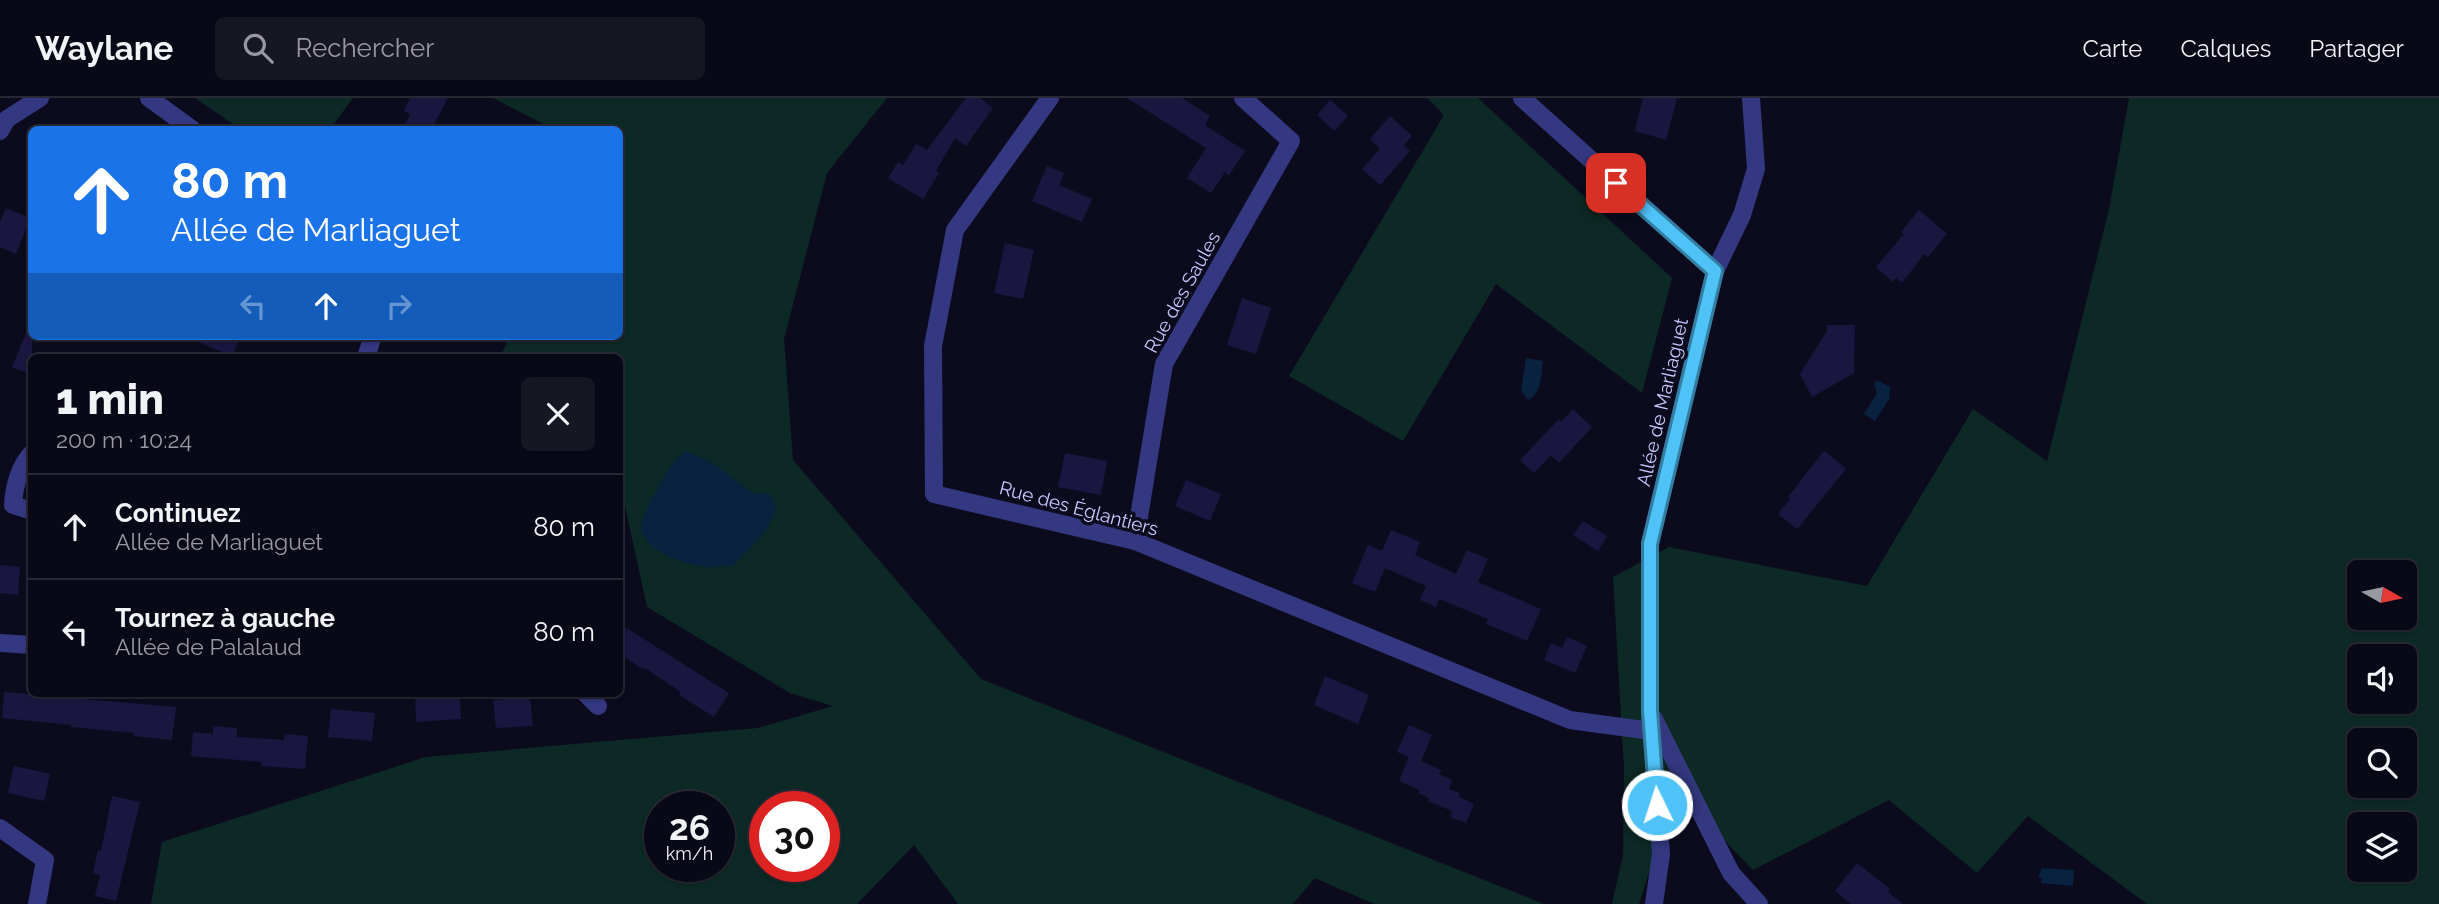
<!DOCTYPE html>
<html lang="fr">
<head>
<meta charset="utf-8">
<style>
	body { margin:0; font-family:Raleway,sans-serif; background:#171623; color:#f1f3f6; height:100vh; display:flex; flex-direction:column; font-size:26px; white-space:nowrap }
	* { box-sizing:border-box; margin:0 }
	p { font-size:23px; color:#999aa1 }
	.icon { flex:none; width:38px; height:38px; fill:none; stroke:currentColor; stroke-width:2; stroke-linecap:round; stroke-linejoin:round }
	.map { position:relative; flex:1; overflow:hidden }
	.sheet { position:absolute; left:28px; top:256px; width:595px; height:343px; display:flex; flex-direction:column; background:#090816; border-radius:10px; box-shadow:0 2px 5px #0004,0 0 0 2px #292935 }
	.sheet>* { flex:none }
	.guide { position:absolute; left:28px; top:28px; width:595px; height:214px; border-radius:10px; box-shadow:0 2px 5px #0004,0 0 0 2px #292935; background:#1a73e8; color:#fff; overflow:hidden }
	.needle { width:46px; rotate:99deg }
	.tools { position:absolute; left:2347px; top:462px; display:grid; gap:14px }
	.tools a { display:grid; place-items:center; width:70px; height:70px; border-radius:10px; background:#090816; box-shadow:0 2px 5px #0004,0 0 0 2px #292935; font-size:35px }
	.speed { position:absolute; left:644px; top:693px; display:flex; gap:14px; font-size:35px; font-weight:700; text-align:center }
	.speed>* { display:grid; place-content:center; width:91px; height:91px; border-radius:50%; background:#090816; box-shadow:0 2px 5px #0004,0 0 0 2px #292935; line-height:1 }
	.speed small { font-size:18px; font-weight:400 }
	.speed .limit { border:10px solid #d22; background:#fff; color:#111 }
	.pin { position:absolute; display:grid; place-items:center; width:60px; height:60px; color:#fff; margin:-30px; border-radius:14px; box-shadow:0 4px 10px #0006 }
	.me { position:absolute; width:77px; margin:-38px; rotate:356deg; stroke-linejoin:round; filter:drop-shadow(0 0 5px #0008) }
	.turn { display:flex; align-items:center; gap:24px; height:147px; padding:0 28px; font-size:32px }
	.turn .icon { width:91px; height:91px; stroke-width:2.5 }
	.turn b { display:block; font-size:49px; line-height:60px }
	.lanes { display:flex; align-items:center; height:66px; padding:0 28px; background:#0003; justify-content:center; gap:35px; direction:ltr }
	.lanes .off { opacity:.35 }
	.round { display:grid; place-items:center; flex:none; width:74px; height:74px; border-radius:10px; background:#171623 }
	.summary { display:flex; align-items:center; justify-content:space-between; height:119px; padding:0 28px }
	h1 { font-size:42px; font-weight:800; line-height:52px }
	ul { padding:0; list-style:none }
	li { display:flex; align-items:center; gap:21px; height:105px; padding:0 28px; border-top:2px solid #292935 }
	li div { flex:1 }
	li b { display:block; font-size:26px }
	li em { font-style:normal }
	header { display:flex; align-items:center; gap:42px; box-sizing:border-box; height:98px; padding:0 35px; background:#090816; border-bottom:2px solid #292935 }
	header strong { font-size:33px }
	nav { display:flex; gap:38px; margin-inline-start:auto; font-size:24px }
	.search { width:490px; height:63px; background:#171623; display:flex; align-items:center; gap:18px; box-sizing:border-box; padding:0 24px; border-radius:10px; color:#999aa1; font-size:26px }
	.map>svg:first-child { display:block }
</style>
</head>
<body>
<header>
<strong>Waylane</strong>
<div class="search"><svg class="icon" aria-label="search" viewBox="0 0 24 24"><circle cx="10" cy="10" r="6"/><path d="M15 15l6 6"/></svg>Rechercher</div>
<nav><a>Carte</a><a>Calques</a><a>Partager</a></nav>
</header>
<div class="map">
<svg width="2439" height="806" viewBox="0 0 2439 806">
	<rect width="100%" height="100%" fill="#0c0b1e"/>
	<!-- green -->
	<g fill="#0d2925" fill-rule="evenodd">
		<polygon points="195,0 353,0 330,31 240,31"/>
		<path d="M493,0h394l-60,75 -43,166 9,121 188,219 563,225h-170l-59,-26 -22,26h-335l-44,-59 -57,59h-706l11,-62 264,-85 332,-29 75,-22 -43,-13 -143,-86 -27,-124v-126h-120l10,-21h110v-206l-67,-1zM660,709h59v59h-59zM765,709h59v59h-59z"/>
		<polygon points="1427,0 1478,0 1672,180 1642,295 1496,186 1403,343 1289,278 1444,17"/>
		<path d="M2129,0h310v806h-292l-119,-88 -51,57 -88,-73 -136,70 -78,-81 -36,115h-27l11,-49 1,-88 -11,-190 56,-30 198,39 106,-177 74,52 62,-252zM2359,474h45v46h-45zM2359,558h45v46h-45zM2359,642h45v46h-45zM2359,726h45v46h-45z"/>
	</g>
	<!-- water -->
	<g fill="#082240">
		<path d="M1526,260l17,3c-2,14 -1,33 -15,39l-7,-9z"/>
		<polygon points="1877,282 1890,289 1889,301 1875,323 1864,316 1877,295 1874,286"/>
		<path d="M686,353l25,11 43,32h16c19,25 -23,54 -37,72 -9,-1 -18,2 -27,1 -18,-2 -60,-15 -64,-36 -2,-12 7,-26 12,-36 9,-16 17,-33 32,-44z"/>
		<polygon points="2042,770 2074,772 2073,788 2041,785 2042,780 2038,779"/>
	</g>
	<!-- building -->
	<g fill="#1a1640">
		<polygon points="410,0 448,0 431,32 415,32 405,26 410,16 404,13"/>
		<polygon points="966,0 980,0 993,10 966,48 955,40 936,73 939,75 923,101 888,80 898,64 903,67 916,46 927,52"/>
		<polygon points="1127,0 1182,0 1210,18 1205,27 1245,53 1229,77 1225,74 1211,95 1187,80 1206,50"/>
		<polygon points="1643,0 1677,0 1666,42 1635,33"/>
		<polygon points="1330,2 1348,18 1334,33 1317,17"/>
		<polygon points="1390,18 1412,38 1404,47 1410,53 1380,87 1362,71 1380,51 1370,41"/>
		<polygon points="1047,68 1064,75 1059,87 1092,101 1082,124 1032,103"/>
		<polygon points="6,110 30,120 16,156 0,149 0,124"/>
		<polygon points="1919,112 1947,136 1928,159 1924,156 1902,185 1896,180 1893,184 1876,169 1904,136 1901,134"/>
		<polygon points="1005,145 1034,152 1023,201 994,195"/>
		<polygon points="1242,200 1271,210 1256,256 1227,247"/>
		<polygon points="31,223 32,223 32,277 12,269"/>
		<polygon points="1827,227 1855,227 1854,275 1812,299 1800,276 1827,233"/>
		<polygon points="184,238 241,238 232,258"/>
		<polygon points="1573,311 1592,329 1559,365 1551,357 1534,375 1520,362 1559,321 1561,324"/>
		<polygon points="1823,354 1826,354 1846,371 1797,431 1778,416 1790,401 1788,399"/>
		<polygon points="1065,355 1107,363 1101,397 1058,389"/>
		<polygon points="1186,382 1221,396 1210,423 1175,408"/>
		<polygon points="1583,423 1607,438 1598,453 1573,437"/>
		<polygon points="1391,432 1420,444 1415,457 1456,476 1467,452 1488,461 1478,484 1541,511 1527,543 1486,526 1488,521 1439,501 1436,509 1420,502 1426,488 1385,470 1375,494 1352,485 1368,447 1382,453"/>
		<polygon points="0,467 20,469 18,497 0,495"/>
		<polygon points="620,526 729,595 714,619 679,597 681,594 645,570 644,572 620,556"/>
		<polygon points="1567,539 1587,548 1575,575 1544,562 1551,545 1562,550"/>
		<polygon points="1325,578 1369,597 1358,626 1314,607"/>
		<polygon points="4,594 176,609 172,642 134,638 134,635 71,629 71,627 2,620"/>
		<polygon points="415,595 460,595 461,621 416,624"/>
		<polygon points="530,599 533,628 496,630 493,602"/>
		<polygon points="331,611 375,615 372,643 328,639"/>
		<polygon points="1409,627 1432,637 1421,663 1441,672 1439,676 1452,682 1449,691 1460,695 1457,704 1459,699 1474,706 1466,725 1450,719 1452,713 1428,703 1429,700 1418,695 1420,692 1399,683 1409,659 1397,654"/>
		<polygon points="213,628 237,630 237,639 284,642 285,636 308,638 305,671 261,668 262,664 191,658 193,634 213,636"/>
		<polygon points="14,668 50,676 44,703 8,695"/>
		<polygon points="112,698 140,704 116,803 95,798 100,777 93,775 98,752 101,753"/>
		<polygon points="1857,765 1890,791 1888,794 1903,806 1851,806 1835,793"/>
	</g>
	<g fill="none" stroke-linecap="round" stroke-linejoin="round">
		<!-- minor -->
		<g stroke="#333880" stroke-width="18">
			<polyline points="149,0 193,32"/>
			<polyline points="1050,0 955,132 933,248 934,396 1135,443 1570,622 1651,633"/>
			<polyline points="1522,0 1715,173"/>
			<polyline points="0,33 7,21 40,0"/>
			<polyline points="366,259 373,238"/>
			<path d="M32,355c-13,13 -18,35 -19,52l19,6"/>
			<polyline points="1135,443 1164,266 1291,43 1243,0"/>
			<polyline points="0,545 32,547"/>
			<polyline points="585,595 598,608"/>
			<polyline points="1654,621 1731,775 1759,806"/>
			<polyline points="0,730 45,762 37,806"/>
			<polyline points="1654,806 1661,756 1650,613 1650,445 1715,173 1742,117 1756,71 1751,0"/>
		</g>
	</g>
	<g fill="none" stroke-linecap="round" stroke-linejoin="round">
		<!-- route casing -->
		<g stroke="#337fa1" stroke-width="18">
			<polyline id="route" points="1616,85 1715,173 1650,446 1650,613 1657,707"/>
		</g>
		<!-- route -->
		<use href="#route" stroke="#4fc3f7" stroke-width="12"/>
	</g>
	<g text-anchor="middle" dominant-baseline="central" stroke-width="7" stroke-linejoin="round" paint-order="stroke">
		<!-- street labels -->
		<g font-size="19" fill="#c9c8ff" stroke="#0c0b1e">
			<text transform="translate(1182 194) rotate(-61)">Rue des Saules</text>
			<text transform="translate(1662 304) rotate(-77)">Allée de Marliaguet</text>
			<text transform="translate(1079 410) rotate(15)">Rue des Églantiers</text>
		</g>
	</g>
</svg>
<div class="tools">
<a><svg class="needle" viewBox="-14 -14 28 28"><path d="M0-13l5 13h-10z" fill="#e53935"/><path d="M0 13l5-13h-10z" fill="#999aa1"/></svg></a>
<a><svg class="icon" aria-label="sound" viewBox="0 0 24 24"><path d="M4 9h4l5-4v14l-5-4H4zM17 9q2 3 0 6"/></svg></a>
<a><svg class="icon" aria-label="search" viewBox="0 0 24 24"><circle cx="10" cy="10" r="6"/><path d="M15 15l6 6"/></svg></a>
<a><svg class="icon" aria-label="layers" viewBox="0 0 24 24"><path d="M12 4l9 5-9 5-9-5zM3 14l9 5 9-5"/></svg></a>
</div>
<div class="speed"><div>26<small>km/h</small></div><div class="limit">30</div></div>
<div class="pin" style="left:1616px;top:85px;background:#d93025"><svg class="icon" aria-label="arrive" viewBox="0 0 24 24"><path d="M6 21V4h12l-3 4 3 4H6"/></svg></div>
<svg class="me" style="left:1657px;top:707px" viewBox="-20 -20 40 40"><circle r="17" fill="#4fc3f7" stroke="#fff" stroke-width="3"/><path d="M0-11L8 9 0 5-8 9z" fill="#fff"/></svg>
<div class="guide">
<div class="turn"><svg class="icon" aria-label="ahead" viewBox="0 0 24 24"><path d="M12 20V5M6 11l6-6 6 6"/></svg><div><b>80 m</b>Allée de Marliaguet</div></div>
<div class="lanes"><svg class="icon off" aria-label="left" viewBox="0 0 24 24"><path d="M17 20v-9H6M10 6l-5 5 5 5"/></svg><svg class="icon" aria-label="ahead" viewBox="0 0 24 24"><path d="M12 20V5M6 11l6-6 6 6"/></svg><svg class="icon off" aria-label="right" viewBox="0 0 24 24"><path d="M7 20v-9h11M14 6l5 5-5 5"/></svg></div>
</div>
<section class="sheet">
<div class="summary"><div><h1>1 min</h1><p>200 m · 10:24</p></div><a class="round"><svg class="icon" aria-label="close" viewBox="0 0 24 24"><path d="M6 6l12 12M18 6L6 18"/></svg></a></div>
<ul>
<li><svg class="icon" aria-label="ahead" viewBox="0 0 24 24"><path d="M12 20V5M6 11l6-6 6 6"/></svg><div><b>Continuez</b><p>Allée de Marliaguet</p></div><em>80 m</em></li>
<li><svg class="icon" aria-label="left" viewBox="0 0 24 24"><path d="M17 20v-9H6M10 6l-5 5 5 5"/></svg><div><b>Tournez à gauche</b><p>Allée de Palalaud</p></div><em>80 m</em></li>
</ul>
</section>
</div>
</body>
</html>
